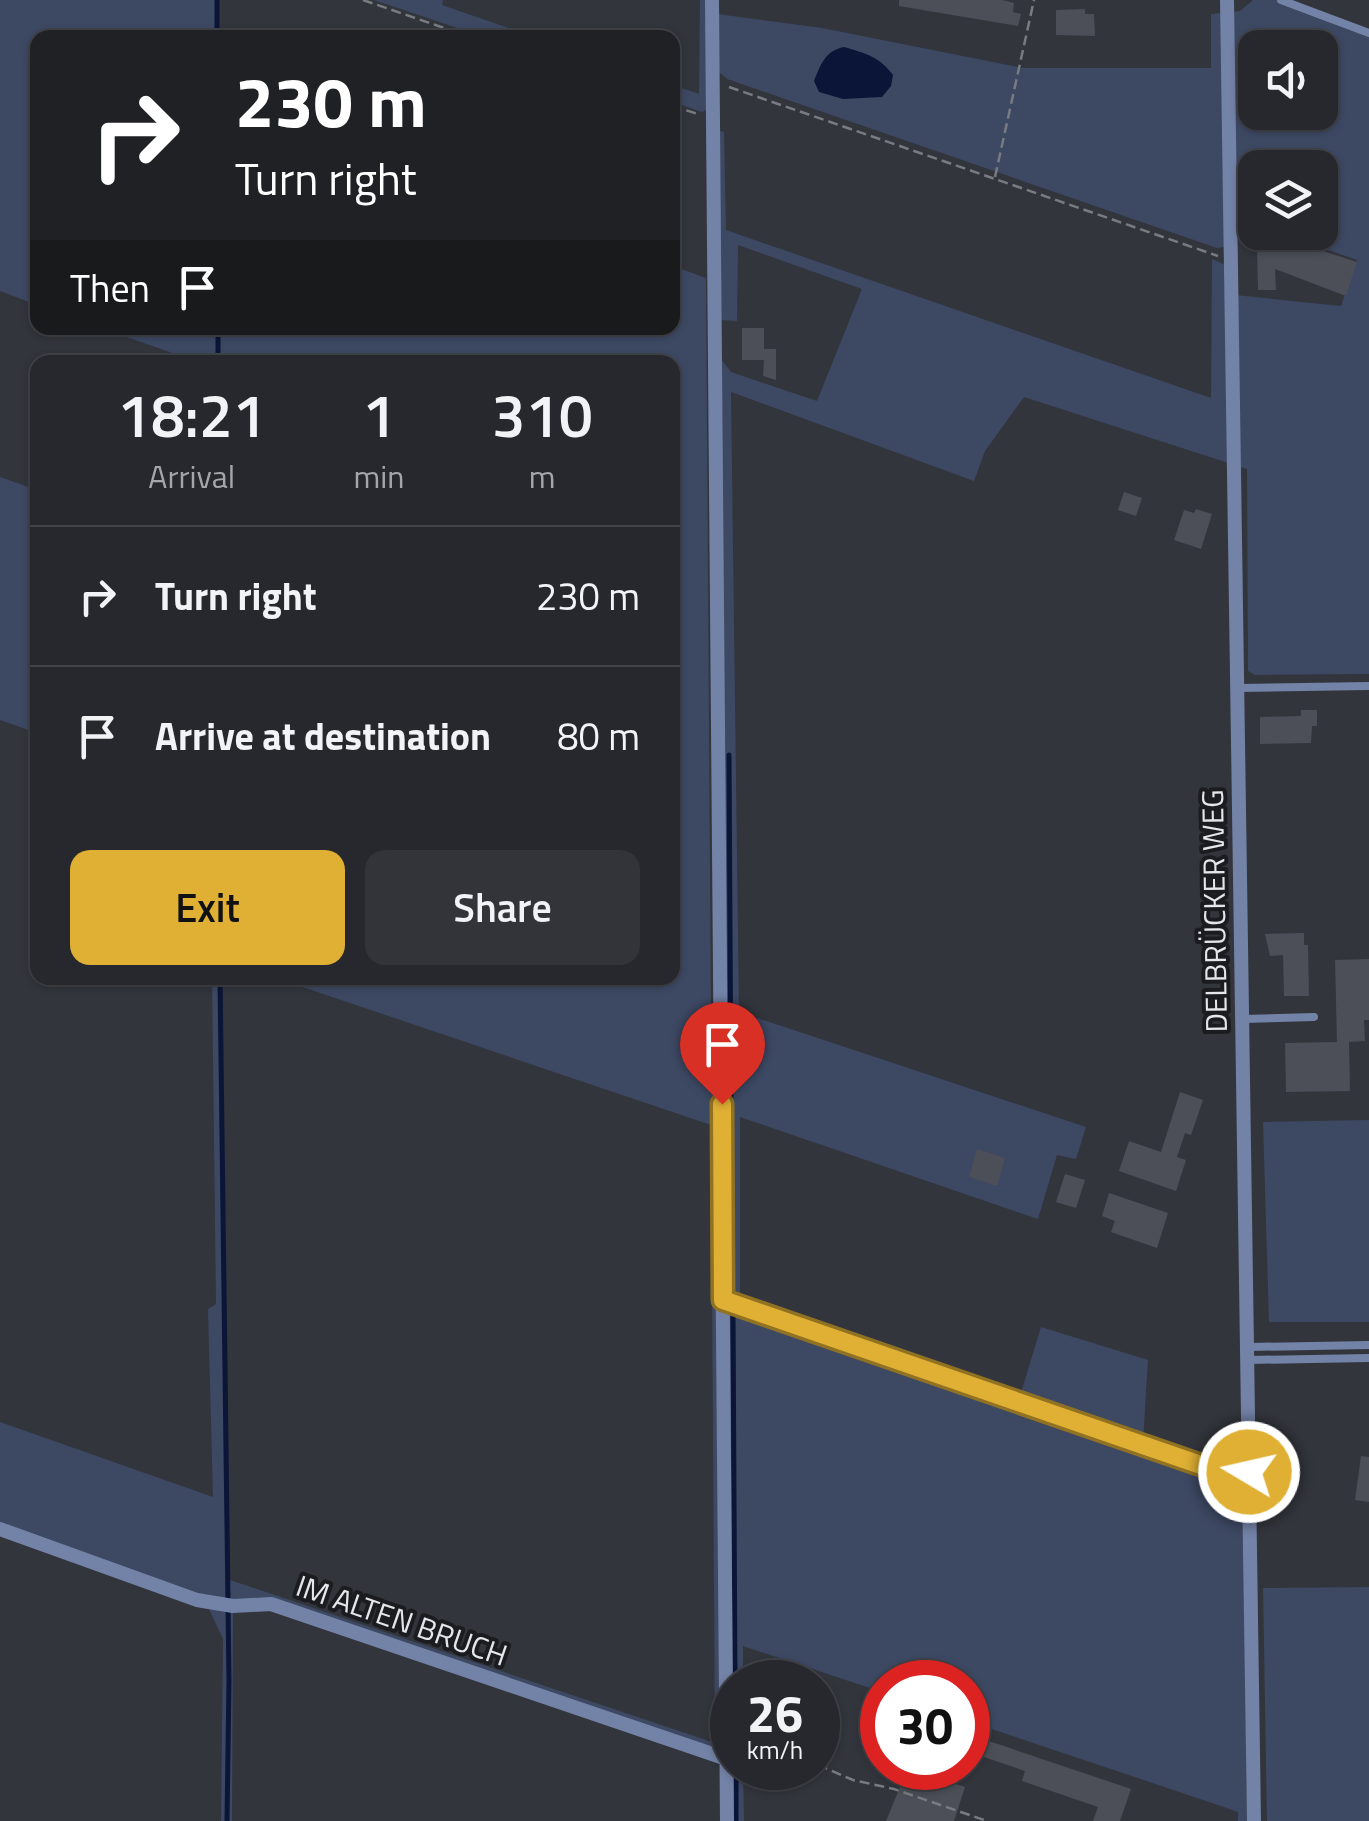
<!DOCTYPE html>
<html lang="en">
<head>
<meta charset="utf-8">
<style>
	body { margin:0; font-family:"Titillium Web",sans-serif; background:#323439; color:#f1f3f6; height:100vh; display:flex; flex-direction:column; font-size:38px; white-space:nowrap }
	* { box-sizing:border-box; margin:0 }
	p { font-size:32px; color:#a4a6aa }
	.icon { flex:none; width:55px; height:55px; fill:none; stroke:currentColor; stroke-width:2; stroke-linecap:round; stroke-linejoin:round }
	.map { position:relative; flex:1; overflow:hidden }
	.side { position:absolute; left:30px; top:355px; width:650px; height:630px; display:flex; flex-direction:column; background:#26282d; border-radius:20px; box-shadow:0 2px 8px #0004,0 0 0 2px #424449 }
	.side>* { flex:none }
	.hud { position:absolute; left:30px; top:30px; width:650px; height:305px; border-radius:20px; box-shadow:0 2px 8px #0004,0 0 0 2px #424449; background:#202124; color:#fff; overflow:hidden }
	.controls { position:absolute; left:1238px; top:30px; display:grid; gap:20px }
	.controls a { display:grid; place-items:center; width:100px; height:100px; border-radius:20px; background:#26282d; box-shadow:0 2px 8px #0004,0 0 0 2px #424449; font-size:50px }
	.speed { position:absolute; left:710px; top:1660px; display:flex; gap:20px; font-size:50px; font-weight:700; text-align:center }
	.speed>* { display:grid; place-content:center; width:130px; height:130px; border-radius:50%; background:#26282d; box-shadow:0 2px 8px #0004,0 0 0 2px #424449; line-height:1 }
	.speed small { font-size:25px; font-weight:400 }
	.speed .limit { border:15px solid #d22; background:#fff; color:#111 }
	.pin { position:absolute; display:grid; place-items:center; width:85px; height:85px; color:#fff; margin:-102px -42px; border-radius:50% 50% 50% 0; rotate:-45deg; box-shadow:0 0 10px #0007 }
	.pin .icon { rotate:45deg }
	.me { position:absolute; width:110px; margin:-55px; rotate:279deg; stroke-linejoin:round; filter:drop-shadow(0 0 8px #0008) }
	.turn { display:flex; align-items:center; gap:35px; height:210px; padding:0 40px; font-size:45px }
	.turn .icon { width:130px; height:130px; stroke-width:2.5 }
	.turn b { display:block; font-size:70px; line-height:85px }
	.then { display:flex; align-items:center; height:95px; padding:0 40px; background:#0003; gap:20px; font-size:38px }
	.eta { display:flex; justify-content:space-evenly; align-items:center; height:170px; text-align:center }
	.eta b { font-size:60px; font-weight:600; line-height:70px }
	.button { display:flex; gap:20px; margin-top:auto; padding:20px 40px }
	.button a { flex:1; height:115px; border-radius:20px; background:#dfb034; color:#111; font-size:40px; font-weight:600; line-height:115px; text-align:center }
	.button a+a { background:#323439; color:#f1f3f6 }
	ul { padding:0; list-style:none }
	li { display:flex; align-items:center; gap:30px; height:140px; padding:0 40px; border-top:2px solid #424449 }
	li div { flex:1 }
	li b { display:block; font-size:38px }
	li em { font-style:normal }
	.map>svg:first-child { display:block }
</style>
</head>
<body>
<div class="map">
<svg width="1369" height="1821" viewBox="0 0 1369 1821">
	<rect width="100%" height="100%" fill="#32353c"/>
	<!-- green -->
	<g fill="#3d4863" fill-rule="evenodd">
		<polygon points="0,0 217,0 217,37 38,38 37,305 0,291"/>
		<polygon points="374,0 443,0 442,5 535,37 484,37"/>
		<polygon points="700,0 706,0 707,109 702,112 673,102 673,85 699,94"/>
		<path d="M1253,0h23l93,36v638l-114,1 -7,-4 -1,-202 -223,-72 -39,54 -11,30 -243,-89 8,620 347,115 -10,32 -19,-4 -19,64 -298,-102v181l-13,-6 -7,-934 11,14 86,29 45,-112 -124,-44 -1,76 -18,-1 -2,-190 7,2 2,98 485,168 1,-139 12,5 1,30 116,12 16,-46 -77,-27 40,-1v-64h-65v56l-31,-1v24l-7,1 -490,-169 -9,-8 -1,-57 105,14 201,40h188v-54l29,-3zM1255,48h65v64h-65z"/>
		<polygon points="673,266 706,278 711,1019 718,1020 721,1751 271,1601 216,1600 0,1524 0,1422 213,1497 208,1309 216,1304 212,978 220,978 227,1579 715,1743 711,1125 276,978 672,978 672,362 198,362 101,328 672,328"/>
		<polygon points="0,477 37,490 37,733 0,720"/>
		<polygon points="1369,1120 1369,1322 1269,1322 1263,1122"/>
		<polygon points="727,1308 1244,1487 1247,1821 1238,1821 1238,1812 1218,1805 968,1721 968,1682 882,1682 882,1692 743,1646 743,1682 732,1682 732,1768 743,1768 744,1821 731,1821"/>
		<polygon points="1041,1327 1148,1360 1143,1441 1020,1396"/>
		<polygon points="1369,1587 1369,1821 1267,1821 1263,1588"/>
		<polygon points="208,1607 233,1610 232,1821 221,1821 223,1639"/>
	</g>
	<!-- water -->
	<path fill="#0a1537" d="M844,47c21,6 36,10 49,28l-2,11 -9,11 -39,2 -24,-7 -5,-11c7,-17 11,-30 30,-34z"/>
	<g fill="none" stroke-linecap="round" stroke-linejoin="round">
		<!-- stream -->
		<g stroke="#0a1537" stroke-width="5">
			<polyline points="217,0 217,38"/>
			<polyline points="218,328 218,362"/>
			<polyline points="729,755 732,1295"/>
			<polyline points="220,978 229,1681 227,1821"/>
			<polyline points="733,1315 735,1682"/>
			<polyline points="736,1768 736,1821"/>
		</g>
	</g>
	<!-- building -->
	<g fill="#4c4f57">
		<polygon points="899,0 1002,0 1014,3 1013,12 1021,14 1018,26 899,6"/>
		<polygon points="1085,9 1085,14 1094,14 1095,36 1056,35 1056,10"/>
		<polygon points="1263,232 1357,262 1346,296 1275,269 1276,290 1258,290 1257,248"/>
		<polygon points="742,328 764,328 764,349 776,349 776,380 763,376 764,360 742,360"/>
		<polygon points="1124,492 1142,498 1136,516 1118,510"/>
		<polygon points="1196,509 1212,514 1201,549 1174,540 1184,510 1194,513"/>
		<polygon points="1301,710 1317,710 1317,726 1312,726 1311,743 1260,744 1260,717 1301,716"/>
		<polygon points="1304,933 1304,945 1308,945 1309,996 1284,996 1283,955 1270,956 1265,934"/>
		<polygon points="1369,959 1369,1020 1364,1020 1365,1041 1349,1042 1350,1091 1286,1092 1285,1043 1337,1042 1335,960"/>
		<polygon points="1180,1092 1203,1100 1191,1135 1185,1133 1177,1157 1186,1160 1176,1191 1119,1171 1129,1141 1161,1152"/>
		<polygon points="977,1149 1005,1158 997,1186 969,1177"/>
		<polygon points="1065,1174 1085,1180 1076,1208 1056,1202"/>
		<polygon points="1109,1193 1168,1213 1157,1248 1111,1232 1115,1221 1102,1216"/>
		<polygon points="1361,1456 1369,1457 1369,1502 1355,1500"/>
		<polygon points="983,1739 1131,1789 1120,1821 1093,1821 1098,1807 1022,1781 1025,1771 978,1755"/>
		<polygon points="908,1768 965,1787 954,1821 886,1821"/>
	</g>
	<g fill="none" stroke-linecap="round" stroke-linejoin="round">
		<!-- path -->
		<g stroke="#787b81" stroke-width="2.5" stroke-dasharray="10 5" stroke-linecap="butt">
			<polyline points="363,0 473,38"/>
			<polyline points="729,87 1218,256"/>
			<polyline points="672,106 698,114"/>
			<polyline points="995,177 1034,0"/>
			<polyline points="818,1765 853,1780 894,1789 987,1821"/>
		</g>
		<!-- service -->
		<g stroke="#7383a7" stroke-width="8">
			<polyline points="1281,0 1369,33"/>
			<polyline points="1239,688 1369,686"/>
			<polyline points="1243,1019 1314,1017"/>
			<polyline points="1248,1347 1369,1345"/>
			<polyline points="1248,1360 1369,1358"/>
		</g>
		<!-- minor -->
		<g stroke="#7383a7" stroke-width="14">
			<polyline points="712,0 727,1821"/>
			<polyline points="1227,0 1254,1821"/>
			<polyline points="723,1300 1221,1471 1249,1472"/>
			<polyline points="0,1529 197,1600 233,1606 271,1604 727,1759"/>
		</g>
	</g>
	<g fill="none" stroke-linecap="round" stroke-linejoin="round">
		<!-- route casing -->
		<g stroke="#917222" stroke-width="25">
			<polyline id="route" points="722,1104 723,1300 1221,1472 1249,1472"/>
		</g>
		<!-- route -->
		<use href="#route" stroke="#dfb034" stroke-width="18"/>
	</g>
	<g text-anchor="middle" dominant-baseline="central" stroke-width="8" stroke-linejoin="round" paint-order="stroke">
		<!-- street labels -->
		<g font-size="30" fill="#e4e6eb" stroke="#1b1c1f">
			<text transform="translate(1214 911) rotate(-91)">DELBRÜCKER WEG</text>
			<text transform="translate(402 1620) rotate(19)">IM ALTEN BRUCH</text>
		</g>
	</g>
</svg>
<div class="controls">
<a><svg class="icon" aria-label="sound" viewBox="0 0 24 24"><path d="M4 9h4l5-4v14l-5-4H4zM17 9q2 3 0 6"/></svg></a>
<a><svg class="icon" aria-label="layers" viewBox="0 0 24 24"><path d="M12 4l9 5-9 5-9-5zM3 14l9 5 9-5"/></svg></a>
</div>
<div class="speed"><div>26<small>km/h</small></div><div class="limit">30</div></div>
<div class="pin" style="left:722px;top:1104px;background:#d93025"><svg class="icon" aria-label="arrive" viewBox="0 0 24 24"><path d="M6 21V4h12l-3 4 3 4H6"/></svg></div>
<svg class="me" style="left:1249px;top:1472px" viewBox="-20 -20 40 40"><circle r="17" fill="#dfb034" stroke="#fff" stroke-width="3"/><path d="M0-11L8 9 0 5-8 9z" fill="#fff"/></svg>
<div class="hud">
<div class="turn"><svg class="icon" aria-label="right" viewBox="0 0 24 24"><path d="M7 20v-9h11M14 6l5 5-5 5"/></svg><div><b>230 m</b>Turn right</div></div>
<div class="then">Then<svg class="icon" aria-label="arrive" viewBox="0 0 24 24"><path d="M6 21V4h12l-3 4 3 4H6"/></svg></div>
</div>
<section class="side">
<div class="eta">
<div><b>18:21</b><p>Arrival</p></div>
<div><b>1</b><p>min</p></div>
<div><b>310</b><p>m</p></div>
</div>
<ul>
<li><svg class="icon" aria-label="right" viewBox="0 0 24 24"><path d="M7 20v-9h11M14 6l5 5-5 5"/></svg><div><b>Turn right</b></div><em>230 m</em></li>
<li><svg class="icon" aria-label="arrive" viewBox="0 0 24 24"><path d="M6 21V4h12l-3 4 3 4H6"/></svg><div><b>Arrive at destination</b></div><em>80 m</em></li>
</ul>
<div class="button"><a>Exit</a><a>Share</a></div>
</section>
</div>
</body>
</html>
